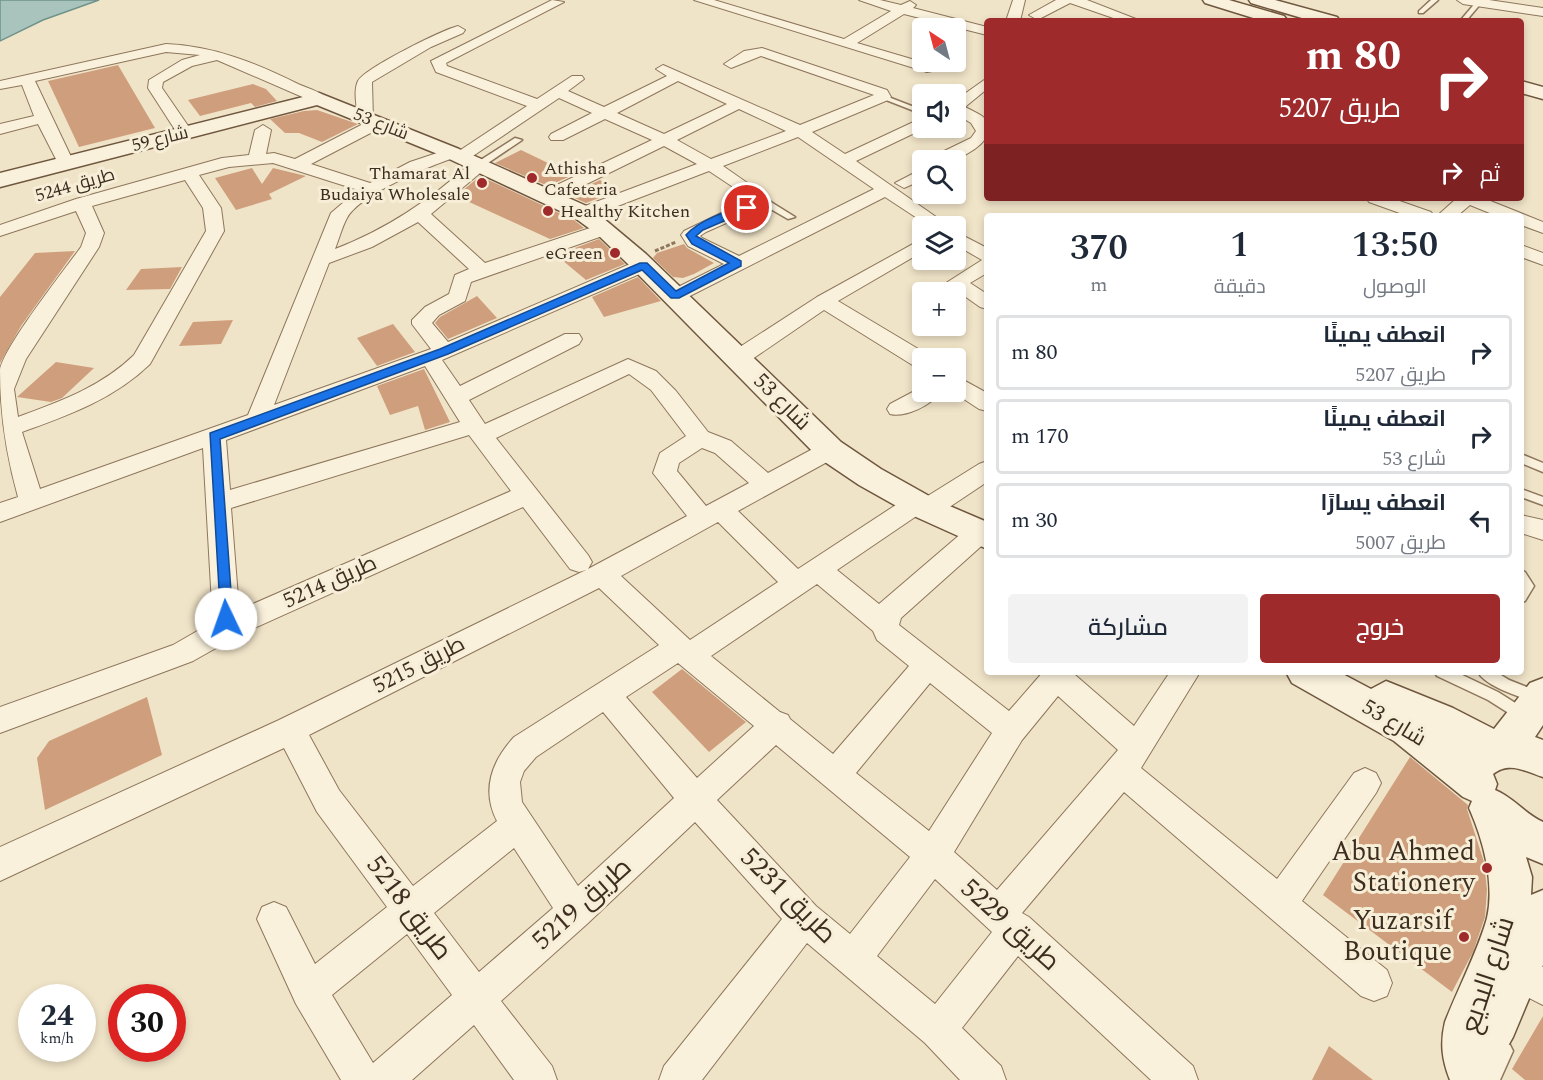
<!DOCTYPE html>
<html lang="ar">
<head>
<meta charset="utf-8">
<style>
	body { margin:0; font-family:Spectral,Cairo,serif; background:#f2f2f3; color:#1f2937; direction:rtl; height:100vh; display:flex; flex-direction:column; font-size:22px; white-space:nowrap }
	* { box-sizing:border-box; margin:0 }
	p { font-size:20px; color:#747a83 }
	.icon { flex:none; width:33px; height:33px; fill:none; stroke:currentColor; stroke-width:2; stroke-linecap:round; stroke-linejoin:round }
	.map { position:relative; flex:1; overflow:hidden; direction:ltr }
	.sheet { position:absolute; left:984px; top:213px; width:540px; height:462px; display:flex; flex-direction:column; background:#fff; border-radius:6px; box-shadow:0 3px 9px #0003; direction:rtl }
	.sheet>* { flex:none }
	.hud { position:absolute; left:984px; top:18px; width:540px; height:183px; border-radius:6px; box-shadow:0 3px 9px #0003; direction:rtl; background:#9e2a2b; color:#fff; overflow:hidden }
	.needle { width:39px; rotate:324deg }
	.tools { position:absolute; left:912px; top:18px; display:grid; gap:12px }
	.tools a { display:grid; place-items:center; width:54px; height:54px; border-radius:6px; background:#fff; box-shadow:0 3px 9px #0003; font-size:30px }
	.speed { position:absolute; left:18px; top:984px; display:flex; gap:12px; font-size:30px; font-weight:700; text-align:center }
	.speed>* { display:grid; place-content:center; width:78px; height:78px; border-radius:50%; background:#fff; box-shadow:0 3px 9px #0003; line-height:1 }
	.speed small { font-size:15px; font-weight:400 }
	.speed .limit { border:9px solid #d22; background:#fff; color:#111 }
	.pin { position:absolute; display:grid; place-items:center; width:51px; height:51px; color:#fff; margin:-26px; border:3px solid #fff; border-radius:50%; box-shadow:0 2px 6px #0007 }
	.me { position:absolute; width:66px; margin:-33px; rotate:357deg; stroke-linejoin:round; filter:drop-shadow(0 0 4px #0008) }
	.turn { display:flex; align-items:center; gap:21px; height:126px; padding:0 24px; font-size:27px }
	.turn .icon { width:78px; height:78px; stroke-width:2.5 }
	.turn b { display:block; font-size:42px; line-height:51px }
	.then { display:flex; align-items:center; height:57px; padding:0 24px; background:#0003; gap:12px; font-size:22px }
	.eta { display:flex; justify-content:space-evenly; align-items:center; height:102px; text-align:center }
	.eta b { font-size:36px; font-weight:600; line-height:42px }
	.cta { display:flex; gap:12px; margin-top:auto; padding:12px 24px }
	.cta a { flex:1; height:69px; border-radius:6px; background:#9e2a2b; color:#fff; font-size:24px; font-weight:600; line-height:69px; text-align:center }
	.cta a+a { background:#f2f2f3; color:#1f2937 }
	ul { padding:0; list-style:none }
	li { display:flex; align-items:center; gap:18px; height:75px; margin:0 12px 9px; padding:0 12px; border:3px solid #e0e1e3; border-radius:6px }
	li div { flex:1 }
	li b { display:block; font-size:22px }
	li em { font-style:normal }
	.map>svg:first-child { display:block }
</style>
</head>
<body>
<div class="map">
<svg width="1543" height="1080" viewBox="0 0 1543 1080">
	<rect width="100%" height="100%" fill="#f0e4c8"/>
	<!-- water -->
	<polygon fill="#a9c4bc" stroke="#6f938a" stroke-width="1.5" points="0,0 99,0 43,20 0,41"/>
	<!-- building -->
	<g fill="#cf9f7d">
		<polygon points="118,65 155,128 79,147 48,81"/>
		<polygon points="253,84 266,89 277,101 255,107 251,103 200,116 188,100"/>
		<polygon points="317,110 358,124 322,142 299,133 285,133 270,119 304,111"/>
		<polygon points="521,150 573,175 548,186 495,163"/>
		<polygon points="252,168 262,184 273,168 306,176 269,194 272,199 236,210 215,178"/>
		<polygon points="480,176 574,220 584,228 550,239 456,196"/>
		<polygon points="600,180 617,191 586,203 568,195"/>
		<polygon points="599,239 625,264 586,280 556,255"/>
		<polygon points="684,244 687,248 714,263 694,274 683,278 673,277 653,258 657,253"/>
		<polygon points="75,251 21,326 0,363 0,297 35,253"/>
		<polygon points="182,267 170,289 126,290 141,269"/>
		<polygon points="638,277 661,301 604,317 592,297"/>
		<polygon points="477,296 497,318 448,339 435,323 440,317"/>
		<polygon points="233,320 221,344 179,346 193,322"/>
		<polygon points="393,324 415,352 377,366 357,338"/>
		<polygon points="56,362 94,368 62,398 51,402 17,397"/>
		<polygon points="424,369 450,422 425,430 418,406 390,415 377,386"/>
		<polygon points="682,669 746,722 709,752 652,692"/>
		<polygon points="147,697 162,755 45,810 37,758 49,741"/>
		<polygon points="1410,757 1468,805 1467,809 1484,862 1487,890 1485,917 1473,952 1452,992 1323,895"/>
		<polygon points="1543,1016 1543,1080 1525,1080 1512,1069"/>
		<polygon points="1329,1046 1373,1080 1312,1080"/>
	</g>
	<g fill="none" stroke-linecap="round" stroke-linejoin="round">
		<!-- lane casing -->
		<g stroke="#8d765c" stroke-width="3">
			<g id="lane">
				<polygon points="1431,0 1438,0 1423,13 1419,13 1419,11"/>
				<polygon points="1477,1 1482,2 1466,21 1460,21"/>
				<polygon points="883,95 922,110 922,114 881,98 879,97"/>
				<polygon points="515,138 522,140 482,167 476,167 476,163"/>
				<polygon points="755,196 761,196 795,217 788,219 755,200"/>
				<polygon points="1521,454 1543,463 1543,472 1521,463"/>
				<polygon points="1521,489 1543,497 1543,505 1521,497"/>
				<polygon points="1521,570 1525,572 1534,586 1525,601 1521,602"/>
				<polygon points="1435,672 1456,672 1498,692 1528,711 1530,715 1528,719 1523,721 1518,719 1488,700 1437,676"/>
				<path d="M1478,672h18l13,8 33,13 1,6 -6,4c-16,-6 -51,-16 -59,-31z"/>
				<polygon points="1504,1042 1510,1045 1513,1051 1500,1080 1482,1080 1498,1045"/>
			</g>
		</g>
		<!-- street casing -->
		<g stroke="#8d765c" stroke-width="2">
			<g id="street">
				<path d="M552,0l12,2 -118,61 1,3 90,33 35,-23h10l2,3 -16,12 36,16 63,-31 -11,-7 7,-4 137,60 74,-30 -113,-39 -30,12 -7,-4 20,-13 18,-3 125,42 4,7 -3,3 -76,32 33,22 77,-36v10h3l-69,33 93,65h-20l-44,-29 -203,103h-14l-3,-4 3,-4 56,-28 -36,-18 -7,-11 3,-4 62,-30 2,-4 -39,-26 -120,46h-12l-3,-4 3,-4 120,-45 -33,-18 -110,54h-12l-3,-4 3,-4 110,-52 -47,-21 -42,21h-12l-2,-3 2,-3 41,-21 -33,-15 -92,62 -6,2 -8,-4c-25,9 -93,36 -106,60 -5,9 -8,21 -12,31 52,-20 97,-50 138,-88l6,-1 8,5 -2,4 -54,45 54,49 114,-38h12l3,4 -3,4 -140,49 -6,19 -26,14 -7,8 16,19 189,-81h14l2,4 -2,4 -209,91 18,26 105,-52h14l3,5 -3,5 -110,56 16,24 143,-65 28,12 20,20 32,41 23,9 37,32 54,-29 8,-2 8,2 4,6 -4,6 -100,55 60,58 110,-72 9,-3 9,3 53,-33 8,-3v21l-51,34 -9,2 -9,-3 -81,55 42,34 91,-78 9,-3 8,3v15l-86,77 -2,7 110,86 34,-39h32l-1,2 60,52 36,-54h30l-59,96 136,111 77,-106 11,-5 11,5 5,10 -5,10 -74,108 85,69 5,13 -5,13 -13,5 -13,-5 -237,-204 -102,121 7,4 164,149 5,14h-47l-133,-124 -56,72 39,38 5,14h-46l-35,-37 -118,-100 -105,137h-43l5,-14 118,-147 -87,-97 -108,102 -86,77 51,65 5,14h-43l-40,-55 -62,55h-71l-45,-76 -39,-85 5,-12 12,-5 12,5 29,57 72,-57 -70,-95 -33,-64 -284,133v-34l279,-127 307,-150 -7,2 -9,-3 -47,-62 -284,128 -46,26 -193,72v-26l173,-62 40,-23 -10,-174 -203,74v-19l18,-6c-12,-43 -18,-82 -18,-127 3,-22 65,-101 81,-123l5,-14 -10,-22 -76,25v-11l76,-26 146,-41 27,-3 6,-25 8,-5 8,5 -5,24 8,-1 21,6 72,-37 -9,-4c-1,-11 -5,-27 0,-37 7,-13 84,-51 100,-55l7,4 -2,3 -32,14 -59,35 1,38h11l2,3 -2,3 -73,38 59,19 40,-21 42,-14 7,3 68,-45 -91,-34 -5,-11zM678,81l49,23 -63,30 -47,-21zM739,109l47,22 -75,28 -34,-19zM798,137l76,52 -135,67 -37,-18 -2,-2 6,-4 54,-24 6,-12 -43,-30zM273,163l85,27 -27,23 -83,202 -208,74 -18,-57c47,-17 92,-33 128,-68l74,-133 -3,-23 -22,-33 30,-8zM185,180l18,28 3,23 -72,124c-33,32 -73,46 -116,62l-4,-28 12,-30 73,-112 5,-14 -12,-27zM418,222l51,47 -14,6 -6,19 -24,13 -13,13v4l19,25 -157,56 55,-142 43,-16zM425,366l35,56 -230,68 -4,-50zM629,374l22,16 35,46 -26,17 -7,20 34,43 -99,53 4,-7 -4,-7 -92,-117zM469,435l42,56 -272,119 -8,-102zM702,448l13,5 34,30 -43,23 -29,-35 2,-8zM718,522l60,60 -88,58 -69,-64zM817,584l56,47 4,9 32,26 -76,88 -43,-35 -2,-4 -8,-3 -69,-56zM599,588l60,57 -145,92c-22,24 -33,53 -17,84l-84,65 -74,-96 -30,-55zM678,663l76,63 -57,52 -71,-81zM930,683l62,50 -63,98 -73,-58zM1058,696l60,54 -121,140 -43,-38 68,-112zM603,712l71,86 -96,88 -56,-84 -2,-20 4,-11 12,-14zM776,745l134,112 -60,77 -34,-28 -99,-106zM514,848l39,60 -74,64 -45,-59zM935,879l57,53 -57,72 -58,-48zM407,934l45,61 -79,68 -41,-68z"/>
				<polygon points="694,0 714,0 844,39 891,11 859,0 880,0 901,5 910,1 916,5 913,8 987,27 987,35 904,14 857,43 932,65 932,71 927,72"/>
				<polygon points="1013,0 1025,0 1020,21 1006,21"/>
				<polygon points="1056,0 1087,0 1141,21 1122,21 1070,3 1041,18 1036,19 1029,15"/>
				<polygon points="1457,0 1489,0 1543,8 1543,16 1463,4"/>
				<path d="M166,44c48,2 90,19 132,40 9,4 22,7 29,15l-8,5 -5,-2 -97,-42 -25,6 -29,16 -1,6 31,45 -2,3h-12l-31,-48 1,-8 33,-20 18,-5 -34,-3 -131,29 39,82 -2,4h-12l-22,-43 -38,10v-10l34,-8 -12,-31 -22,4v-8z"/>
				<path d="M987,78v11l-22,18c6,3 12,6 17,9 22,19 -15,41 -31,44 -6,2 -13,0 -19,0l2,-4 37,-18 5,-7 -5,-8 -15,-9v-14z"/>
				<polygon points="922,169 922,180 904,188 895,183"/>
				<polygon points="1366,198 1391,198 1431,212 1434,216 1408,216 1369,202"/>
				<polygon points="1457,198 1483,198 1543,222 1543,233 1521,225 1521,216 1497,216 1470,205 1457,216 1437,216"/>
				<polygon points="956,232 987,248 987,273 970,283 987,294 987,309 980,307 946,283 982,260 956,245"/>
				<polygon points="922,239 922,252 838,301 930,356 931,358 922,358 922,368 914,366 824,310 745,364 729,364 726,359 729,354 817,297"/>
				<polygon points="1521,245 1543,253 1543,265 1521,257"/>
				<polygon points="956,376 987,393 987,411 979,409 953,392 956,392"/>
				<path d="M922,387v5h18c-8,13 -35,26 -50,22l-3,-5 3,-5z"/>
				<polygon points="1521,515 1543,520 1543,540 1521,533"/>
				<polygon points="1536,964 1543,967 1543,1005 1523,995 1518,982 1523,969"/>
			</g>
		</g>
		<!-- secondary casing -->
		<g stroke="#6f573f" stroke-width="3">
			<g id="secondary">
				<polygon points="1203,0 1229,0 1284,16 1287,20 1263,21 1205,3"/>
				<polygon points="1249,0 1275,0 1337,17 1340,21 1312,21 1251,3"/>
				<polygon points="1521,81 1543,87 1543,99 1521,93"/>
				<polygon points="319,93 459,149 591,208 646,254 841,442 881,469 938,501 987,522 987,549 916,517 859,485 819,458 628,264 597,234 575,218 445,157 317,105 0,187 0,173"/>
				<path d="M1286,672h53l32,17 15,-8 67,27 41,21 36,-46 13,-5v47l-8,12 8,3v37c-18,-6 -34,-16 -50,-3l4,10 -2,6c18,7 30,24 48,32v42l-17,-7 6,20 -1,18 12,-5v75l-30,72 -24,43h-39c-8,-20 -10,-37 -5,-58 12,-31 34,-74 42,-104 8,-35 -4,-79 -18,-110l3,-7 -9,-4 -69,-56 -102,-58z"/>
			</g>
		</g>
		<!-- path -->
		<polyline stroke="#8d765c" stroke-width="3" stroke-dasharray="4 2" stroke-linecap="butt" points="655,251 676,242"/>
		<!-- lane -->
		<use href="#lane" fill="#faf1dc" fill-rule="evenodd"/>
		<!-- street -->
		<use href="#street" fill="#faf1dc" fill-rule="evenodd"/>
		<!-- secondary -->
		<use href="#secondary" fill="#faf1dc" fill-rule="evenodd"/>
	</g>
	<!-- route -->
	<path fill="#1a73e8" stroke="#114b97" stroke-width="1.5" d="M747,205l4,3 -1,2 -47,20 -7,6 45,25v5l-62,32h-8l-29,-28 -194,84 -228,85 13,180 -2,5h-10l-11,-191 230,-84 200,-86h7l29,28 53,-28 -37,-19 -6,-9c13,-15 41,-24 61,-30z"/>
	<!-- markers -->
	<g fill="#9e2a2b" stroke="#f7eed8" stroke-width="2">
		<circle cx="532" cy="178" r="6"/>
		<circle cx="482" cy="183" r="6"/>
		<circle cx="548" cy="211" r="6"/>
		<circle cx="615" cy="253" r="6"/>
		<circle cx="1487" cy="868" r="6"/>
		<circle cx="1464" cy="937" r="6"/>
	</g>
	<g text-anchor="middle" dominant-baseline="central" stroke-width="6" stroke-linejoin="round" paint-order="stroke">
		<!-- far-street labels -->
		<g font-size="18" fill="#3d2e20" stroke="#f7eed8">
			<text transform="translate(381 124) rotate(22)">شارع 53</text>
			<text transform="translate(160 139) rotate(-14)">شارع 59</text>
			<text transform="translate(75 185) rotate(-16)">طريق 5244</text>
		</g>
		<!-- far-poi labels -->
		<g font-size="18" fill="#3d2e20" stroke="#f7eed8" text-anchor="start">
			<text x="544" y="168">Athisha<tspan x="544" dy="21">Cafeteria</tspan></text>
			<text x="470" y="173" text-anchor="end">Thamarat Al<tspan x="470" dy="21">Budaiya Wholesale</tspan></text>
			<text x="560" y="211">Healthy Kitchen</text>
			<text x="603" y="253" text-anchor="end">eGreen</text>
		</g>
		<!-- street labels -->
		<g font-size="22" fill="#3d2e20" stroke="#f7eed8">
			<text transform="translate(782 402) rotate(45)">شارع 53</text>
			<text transform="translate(330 582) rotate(-24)">طريق 5214</text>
			<text transform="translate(419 665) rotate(-27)">طريق 5215</text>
			<text transform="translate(1394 723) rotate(31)">شارع 53</text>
		</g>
		<!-- near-poi labels -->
		<g font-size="27" fill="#3d2e20" stroke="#f7eed8" text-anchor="end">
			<text x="1475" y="852">Abu Ahmed<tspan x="1475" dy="31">Stationery</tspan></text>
			<text x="1452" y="921">Yuzarsif<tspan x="1452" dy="31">Boutique</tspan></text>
		</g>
		<!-- near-street labels -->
		<g font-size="27" fill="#3d2e20" stroke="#f7eed8">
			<text transform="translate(788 896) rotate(45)">طريق 5231</text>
			<text transform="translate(582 904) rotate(-42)">طريق 5219</text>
			<text transform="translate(409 908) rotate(53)">طريق 5218</text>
			<text transform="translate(1010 925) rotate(42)">طريق 5229</text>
			<text transform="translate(1488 975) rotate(-72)">شارع البديع</text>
		</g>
	</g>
</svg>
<div class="tools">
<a><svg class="needle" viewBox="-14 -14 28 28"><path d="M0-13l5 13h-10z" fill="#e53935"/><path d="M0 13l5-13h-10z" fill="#747a83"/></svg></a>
<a><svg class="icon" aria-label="sound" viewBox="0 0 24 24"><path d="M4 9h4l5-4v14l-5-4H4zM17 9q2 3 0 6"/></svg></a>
<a><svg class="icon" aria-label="search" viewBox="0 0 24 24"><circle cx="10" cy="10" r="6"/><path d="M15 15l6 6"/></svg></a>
<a><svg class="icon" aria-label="layers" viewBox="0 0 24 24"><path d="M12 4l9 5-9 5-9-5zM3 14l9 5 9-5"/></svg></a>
<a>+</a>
<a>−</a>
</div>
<div class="speed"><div>24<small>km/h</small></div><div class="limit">30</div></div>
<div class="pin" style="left:747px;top:208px;background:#d93025"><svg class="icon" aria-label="arrive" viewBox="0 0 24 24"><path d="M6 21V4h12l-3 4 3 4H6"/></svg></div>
<svg class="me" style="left:226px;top:619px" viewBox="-20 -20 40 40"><circle r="19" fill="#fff"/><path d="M0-13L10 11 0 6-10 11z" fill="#1a73e8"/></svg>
<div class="hud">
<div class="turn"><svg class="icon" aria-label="right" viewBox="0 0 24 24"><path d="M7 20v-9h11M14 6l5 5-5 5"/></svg><div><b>80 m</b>طريق 5207</div></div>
<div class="then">ثم<svg class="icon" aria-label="right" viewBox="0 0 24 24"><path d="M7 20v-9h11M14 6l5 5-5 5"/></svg></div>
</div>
<section class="sheet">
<div class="eta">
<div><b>13:50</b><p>الوصول</p></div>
<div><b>1</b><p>دقيقة</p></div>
<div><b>370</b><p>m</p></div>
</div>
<ul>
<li><svg class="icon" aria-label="right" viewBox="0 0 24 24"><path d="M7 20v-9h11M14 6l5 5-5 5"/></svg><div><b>انعطف يمينًا</b><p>طريق 5207</p></div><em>80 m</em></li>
<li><svg class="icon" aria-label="right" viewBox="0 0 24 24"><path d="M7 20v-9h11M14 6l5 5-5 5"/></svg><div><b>انعطف يمينًا</b><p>شارع 53</p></div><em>170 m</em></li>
<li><svg class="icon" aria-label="left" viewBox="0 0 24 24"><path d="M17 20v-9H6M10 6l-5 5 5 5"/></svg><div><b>انعطف يسارًا</b><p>طريق 5007</p></div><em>30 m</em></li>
</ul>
<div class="cta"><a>خروج</a><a>مشاركة</a></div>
</section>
</div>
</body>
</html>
